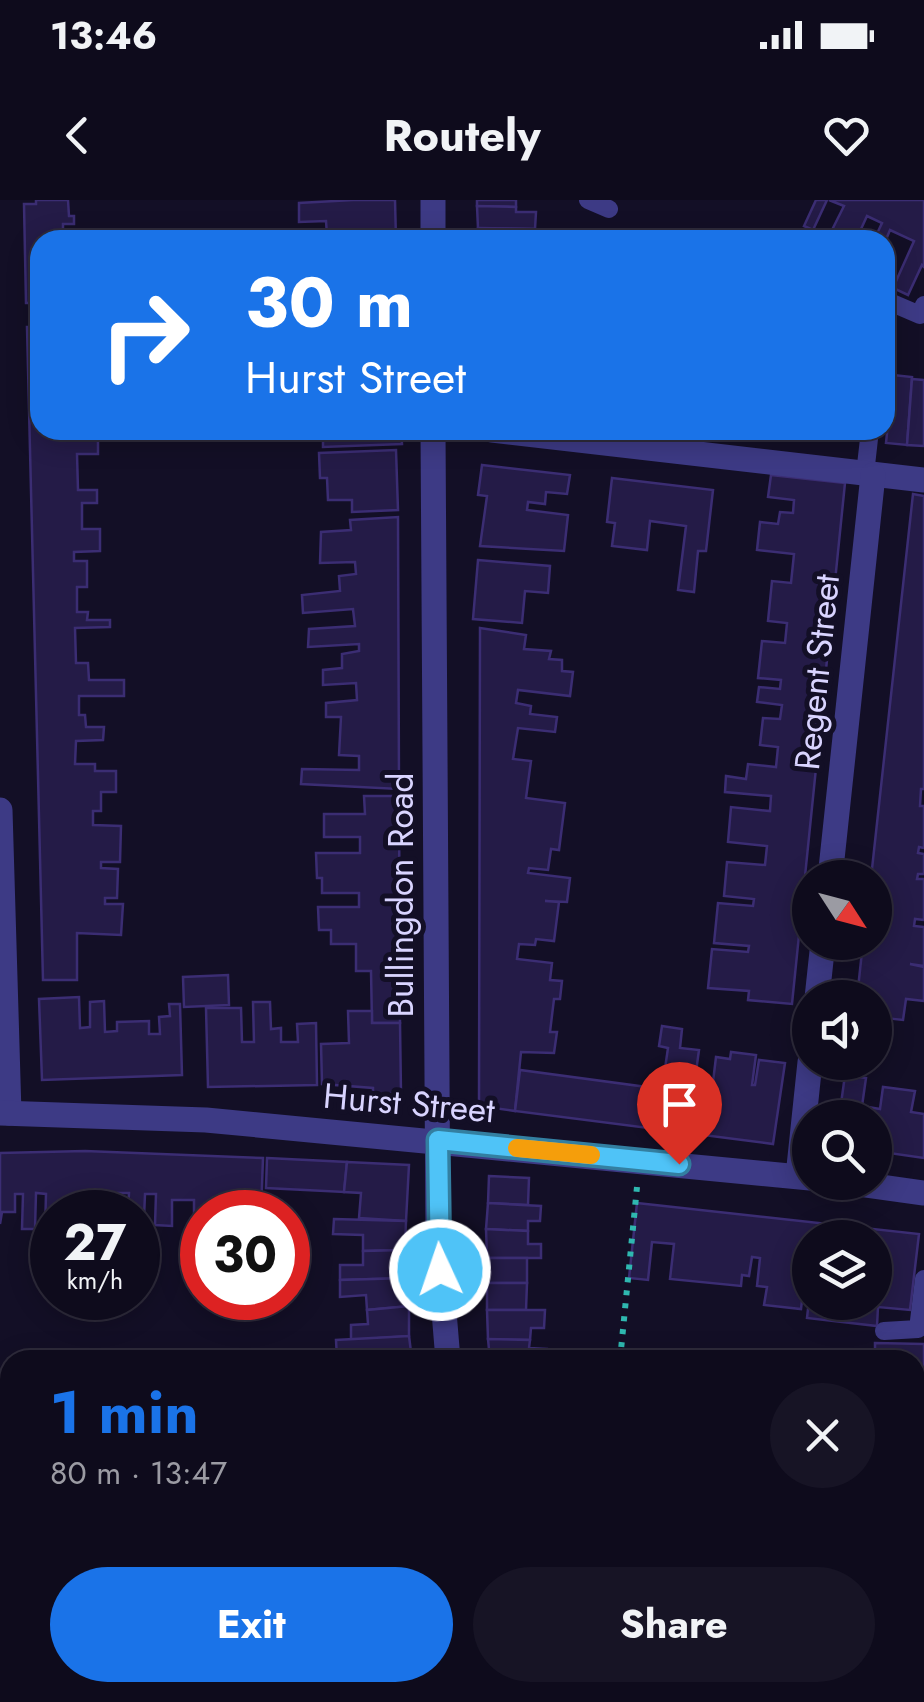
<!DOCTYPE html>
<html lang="en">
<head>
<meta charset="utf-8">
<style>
	body { margin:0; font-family:Jost,sans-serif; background:#171425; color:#f1f3f6; height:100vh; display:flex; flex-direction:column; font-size:38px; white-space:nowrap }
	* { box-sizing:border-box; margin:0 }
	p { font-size:32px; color:#9b9ba3 }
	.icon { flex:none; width:55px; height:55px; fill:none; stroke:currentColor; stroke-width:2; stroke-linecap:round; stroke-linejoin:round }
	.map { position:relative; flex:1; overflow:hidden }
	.panel { position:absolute; left:0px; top:1150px; width:925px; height:352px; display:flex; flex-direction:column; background:#0e0b1c; border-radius:30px 30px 0 0; box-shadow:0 5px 25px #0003,0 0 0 2px #2e2b3b }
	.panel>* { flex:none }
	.banner { position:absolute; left:30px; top:30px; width:865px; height:210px; border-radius:30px; box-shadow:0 5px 25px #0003,0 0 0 2px #2e2b3b; background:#1a73e8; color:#fff; overflow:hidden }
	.needle { width:65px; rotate:126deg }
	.controls { position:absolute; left:792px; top:660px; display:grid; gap:20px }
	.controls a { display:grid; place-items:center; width:100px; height:100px; border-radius:50%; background:#0e0b1c; box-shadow:0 5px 25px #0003,0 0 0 2px #2e2b3b; font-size:50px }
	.speed { position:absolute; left:30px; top:990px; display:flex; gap:20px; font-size:50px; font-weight:700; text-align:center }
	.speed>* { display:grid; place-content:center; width:130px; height:130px; border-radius:50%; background:#0e0b1c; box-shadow:0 5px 25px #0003,0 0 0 2px #2e2b3b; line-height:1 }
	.speed small { font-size:25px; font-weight:400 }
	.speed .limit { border:15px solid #d22; background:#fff; color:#111 }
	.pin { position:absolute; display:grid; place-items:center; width:85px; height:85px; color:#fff; margin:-102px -42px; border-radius:50% 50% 50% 0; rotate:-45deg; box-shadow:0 0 10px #0007 }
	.pin .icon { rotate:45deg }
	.me { position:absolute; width:110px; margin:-55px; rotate:357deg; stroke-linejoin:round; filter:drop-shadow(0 0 8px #0008) }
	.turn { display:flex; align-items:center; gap:35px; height:210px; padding:0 50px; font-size:45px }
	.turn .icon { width:130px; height:130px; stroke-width:2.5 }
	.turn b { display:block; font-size:70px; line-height:85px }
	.round { display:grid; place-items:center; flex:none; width:105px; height:105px; border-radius:52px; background:#171425 }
	.overview { display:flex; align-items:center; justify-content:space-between; height:170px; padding:0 50px }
	h1 { font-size:60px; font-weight:700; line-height:75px; color:#1a73e8 }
	.cta { display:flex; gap:20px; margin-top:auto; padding:20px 50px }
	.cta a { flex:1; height:115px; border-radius:60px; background:#1a73e8; color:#fff; font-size:40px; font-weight:700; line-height:115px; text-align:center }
	.cta a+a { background:#171425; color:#f1f3f6 }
	.status { display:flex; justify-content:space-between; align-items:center; height:70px; padding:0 50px; background:#0e0b1c; direction:ltr }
	.status svg { height:28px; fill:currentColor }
	header { display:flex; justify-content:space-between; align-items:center; height:130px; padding:0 50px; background:#0e0b1c; font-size:45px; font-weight:700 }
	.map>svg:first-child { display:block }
</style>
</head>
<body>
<div class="status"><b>13:46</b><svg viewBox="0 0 49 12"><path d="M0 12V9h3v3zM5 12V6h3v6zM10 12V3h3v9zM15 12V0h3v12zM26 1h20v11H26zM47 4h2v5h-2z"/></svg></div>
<header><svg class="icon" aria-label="back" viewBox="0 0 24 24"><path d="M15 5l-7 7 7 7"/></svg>Routely<svg class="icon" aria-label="heart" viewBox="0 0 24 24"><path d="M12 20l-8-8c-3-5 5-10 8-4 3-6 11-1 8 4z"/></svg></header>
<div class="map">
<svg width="924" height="1502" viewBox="0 0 924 1502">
	<rect width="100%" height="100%" fill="#130f26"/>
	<!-- building -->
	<g fill="#241b47" stroke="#3b2d73" stroke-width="2.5">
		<polygon points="36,0 68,0 69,16 74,16 74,24 63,24 63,40 40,40 40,230 81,230 81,234 98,234 98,254 77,254 78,290 97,290 97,303 82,303 82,329 100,329 100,351 74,352 74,361 87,361 87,387 77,387 77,412 88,412 87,420 110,420 110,427 75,428 76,463 88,463 89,480 124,480 124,496 79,496 79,515 85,515 86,527 104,527 103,540 76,541 75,564 95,564 95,571 116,571 116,592 101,592 101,611 93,611 93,625 121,626 120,662 101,662 101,668 118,669 117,698 105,698 105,704 123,704 121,735 77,733 77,780 43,780 27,127 35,127 35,103 26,103 24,4 36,4"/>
		<polygon points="353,0 395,0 396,40 352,40 352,35 327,36 326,21 299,22 299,3"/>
		<polygon points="477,0 516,0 516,7 477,6"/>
		<polygon points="816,0 827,0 813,30 804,26"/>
		<polygon points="829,0 924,0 924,67 922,65 908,95 893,88 914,41 890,30 885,42 874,40 882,23 867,16 856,40 837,40 829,36 844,6"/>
		<polygon points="477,6 516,7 516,12 536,12 535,29 478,28"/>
		<polygon points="478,28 535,29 535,38 478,40"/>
		<polygon points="893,175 912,177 907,245 886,243"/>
		<polygon points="912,179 924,180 924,246 907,245"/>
		<polygon points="323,230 401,230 402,244 323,247"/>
		<polygon points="396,250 398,310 352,312 352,300 328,300 327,278 320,278 319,253"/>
		<polygon points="482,265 570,275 567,294 546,292 545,304 528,302 527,310 568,315 564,351 480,346 487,296 478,295"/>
		<polygon points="771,275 845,283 792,804 748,800 749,791 708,788 712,749 748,752 749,746 714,743 718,703 753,706 754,699 724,696 727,662 765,665 767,646 728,642 731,607 770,611 771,596 725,592 726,576 746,579 748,564 776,567 778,547 760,545 763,518 780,519 782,505 757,502 759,487 780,489 781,480 758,478 762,441 785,443 787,423 768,421 772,381 791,383 794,354 757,350 760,322 778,324 780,312 793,313 794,300 768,297"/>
		<polygon points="612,278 713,290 706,351 698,351 694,392 678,390 686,326 650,321 647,350 612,346 615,323 607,322"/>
		<polygon points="913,294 924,296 924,589 921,589 920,606 924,606 924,648 919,647 918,653 924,654 924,674 918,674 917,679 924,679 924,720 915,719 914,726 924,727 924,766 910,764 924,767 924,801 906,799 903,820 875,817 875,798 857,798 863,742 875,742 875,678 871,678"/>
		<polygon points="398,317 399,589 301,584 302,569 359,570 359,556 339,555 341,517 326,517 326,503 357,500 356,483 323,485 323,470 342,468 342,454 359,451 359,444 308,447 309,429 355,426 353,409 303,413 302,395 340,391 339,376 356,374 355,362 320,363 321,332 351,330 350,320"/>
		<polygon points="478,360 550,366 548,393 525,391 522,423 473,419"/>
		<polygon points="480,428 526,435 524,449 551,451 549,459 562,460 562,471 573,472 570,496 518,490 516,503 531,506 530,514 557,517 555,532 518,528 513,559 531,561 526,598 565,603 559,650 551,649 548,670 529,668 528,673 570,678 567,702 545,701 559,702 554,741 536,739 535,745 519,744 517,759 552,763 550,780 562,781 560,799 554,799 550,832 557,832 554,853 521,852 515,911 479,906"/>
		<polygon points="364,596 399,596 400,823 372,823 371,771 356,771 356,744 331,744 331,730 319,730 318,707 359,707 359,693 322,693 322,678 317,678 316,653 360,653 360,637 324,637 324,614 365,614"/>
		<polygon points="228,775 229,805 184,807 183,777"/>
		<polygon points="79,797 80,828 90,827 90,802 104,801 105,832 117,831 117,822 149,821 149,834 160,834 159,817 170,816 169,804 180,804 182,875 42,880 39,799"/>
		<polygon points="253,802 270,802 271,829 281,828 281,842 298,842 297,824 316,823 317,885 208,887 206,808 241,808 242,842 254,842"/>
		<polygon points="348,811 372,811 372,823 400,823 401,893 373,894 373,888 322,884 321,844 349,843"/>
		<polygon points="662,826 682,829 680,848 699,850 695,879 713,882 716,857 730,859 731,852 756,855 752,885 755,885 759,860 785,863 773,944 515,911 520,870 662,889 668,848 659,846"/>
		<polygon points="845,875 866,878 862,906 880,909 883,887 915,891 911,912 924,914 924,958 875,951 875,918 839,918"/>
		<polygon points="85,951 263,958 261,1012 224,1012 224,998 213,998 213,1012 202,1012 202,1058 194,1058 194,1000 172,1000 172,1026 155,1025 156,994 145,994 143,1042 138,1042 138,1012 128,1012 129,993 118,993 117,1012 52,1012 52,1031 45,1031 46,994 36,993 35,1029 22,1029 23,994 15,994 15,1012 2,1012 0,1024 0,953"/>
		<polygon points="267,958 347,962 344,992 266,988"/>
		<polygon points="347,962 409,965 406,1021 359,1018 361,993 344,992"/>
		<polygon points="489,976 529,978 528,1005 488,1003"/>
		<polygon points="488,1003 541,1006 540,1021 528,1021 528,1031 486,1029"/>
		<polygon points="637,1003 919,1034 910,1110 878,1107 877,1126 807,1118 810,1091 810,1102 875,1102 875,1038 810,1038 810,1068 806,1067 801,1109 764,1105 767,1087 757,1086 760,1058 752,1057 749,1076 742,1075 741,1086 670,1079 674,1044 652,1042 648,1080 629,1078"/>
		<polygon points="334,1019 406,1021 405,1050 363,1051 363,1035 333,1034"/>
		<polygon points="486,1029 528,1031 528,1044 541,1044 541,1058 487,1058"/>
		<polygon points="405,1050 407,1078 340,1080 340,1065 363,1065 363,1051"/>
		<rect x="487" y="1058" width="40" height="25"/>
		<polygon points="407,1078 409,1106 367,1110 366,1095 340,1097 340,1080"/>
		<polygon points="487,1083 527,1083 526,1110 487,1110"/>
		<polygon points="409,1106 409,1136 351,1140 351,1125 368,1124 367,1110"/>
		<polygon points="487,1110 545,1110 544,1128 531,1128 530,1140 488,1139"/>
		<polygon points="409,1136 412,1160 337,1159 336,1140"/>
		<polygon points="488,1139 530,1140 529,1148 547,1149 547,1160 490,1160"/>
		<polygon points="875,1143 924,1144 924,1177 915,1177 915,1160 875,1160"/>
		<polygon points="10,1249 10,1316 0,1317 0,1280 5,1279 3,1250"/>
		<polygon points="10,1393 10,1482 9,1482 7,1437 0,1438 0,1394"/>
		<polygon points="175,1492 210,1492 211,1502 153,1502 152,1495"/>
		<polygon points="321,1492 371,1492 372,1502 322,1502"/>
		<polygon points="431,1492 477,1492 482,1502 436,1502"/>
		<polygon points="562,1492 645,1492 650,1502 566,1502"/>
	</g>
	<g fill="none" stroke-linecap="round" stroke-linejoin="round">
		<!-- path -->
		<polyline stroke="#2fb8b0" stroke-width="6" stroke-dasharray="5 8" stroke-linecap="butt" points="620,1160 637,987"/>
		<!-- service -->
		<g stroke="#3d3a85" stroke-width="18">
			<polyline points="588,0 609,9"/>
			<polyline points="885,100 920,115 924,105"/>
			<polyline points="865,274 870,230"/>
			<polyline points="884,1131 918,1129 924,1079"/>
			<polyline points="878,1502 924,1492"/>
		</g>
		<!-- minor -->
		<g stroke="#3d3a85" stroke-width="25">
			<polyline points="433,0 433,40"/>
			<polyline points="433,230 438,1039 448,1160"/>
			<polyline points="492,230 924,280"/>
			<polyline points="0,610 9,913"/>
			<polyline points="830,678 873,275"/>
			<polyline points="817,798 823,742"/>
			<polyline points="0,913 206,920 810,978"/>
			<polyline points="798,976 810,862"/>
			<polyline points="845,982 924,993"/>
			<polyline points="0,1354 10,1353"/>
			<polyline points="915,1368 924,1369"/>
			<polyline points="521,1492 526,1502"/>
		</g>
	</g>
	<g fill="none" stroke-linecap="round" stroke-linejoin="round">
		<!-- route casing -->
		<g stroke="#337fa1" stroke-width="25">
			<polyline id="route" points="440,1070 438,940 679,964"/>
		</g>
		<!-- route -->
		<use href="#route" stroke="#4fc3f7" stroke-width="18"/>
		<!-- slow -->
		<polyline stroke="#f59e0b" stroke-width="18" points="517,948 591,955"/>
	</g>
	<g text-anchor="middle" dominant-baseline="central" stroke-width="10" stroke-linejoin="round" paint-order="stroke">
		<!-- street labels -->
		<g font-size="35" fill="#d9d4ff" stroke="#130f26">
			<text transform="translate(817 472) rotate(-84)">Regent Street</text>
			<text transform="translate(401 695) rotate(-90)">Bullingdon Road</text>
			<text transform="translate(409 903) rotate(5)">Hurst Street</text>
		</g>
	</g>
</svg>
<div class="controls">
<a><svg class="needle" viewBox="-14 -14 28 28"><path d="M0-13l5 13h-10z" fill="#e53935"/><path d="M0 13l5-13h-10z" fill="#9b9ba3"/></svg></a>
<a><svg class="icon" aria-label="sound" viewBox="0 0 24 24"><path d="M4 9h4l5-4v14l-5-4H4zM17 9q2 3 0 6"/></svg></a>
<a><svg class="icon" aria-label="search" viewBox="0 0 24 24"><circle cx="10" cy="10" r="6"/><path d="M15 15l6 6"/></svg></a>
<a><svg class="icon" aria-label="layers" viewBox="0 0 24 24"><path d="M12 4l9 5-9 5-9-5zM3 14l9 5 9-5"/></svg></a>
</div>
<div class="speed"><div>27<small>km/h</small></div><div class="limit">30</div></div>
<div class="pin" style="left:679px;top:964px;background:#d93025"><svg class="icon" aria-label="arrive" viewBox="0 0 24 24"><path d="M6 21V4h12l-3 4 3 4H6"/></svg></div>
<svg class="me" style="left:440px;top:1070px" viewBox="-20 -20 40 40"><circle r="17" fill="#4fc3f7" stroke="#fff" stroke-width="3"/><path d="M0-11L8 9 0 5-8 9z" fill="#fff"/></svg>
<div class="banner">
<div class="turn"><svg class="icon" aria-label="right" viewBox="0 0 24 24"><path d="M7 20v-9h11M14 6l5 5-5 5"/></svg><div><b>30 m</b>Hurst Street</div></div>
</div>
<section class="panel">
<div class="overview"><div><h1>1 min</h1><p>80 m · 13:47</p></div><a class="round"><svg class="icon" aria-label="close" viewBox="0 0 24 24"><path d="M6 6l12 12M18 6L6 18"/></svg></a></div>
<div class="cta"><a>Exit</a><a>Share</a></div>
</section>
</div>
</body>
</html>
